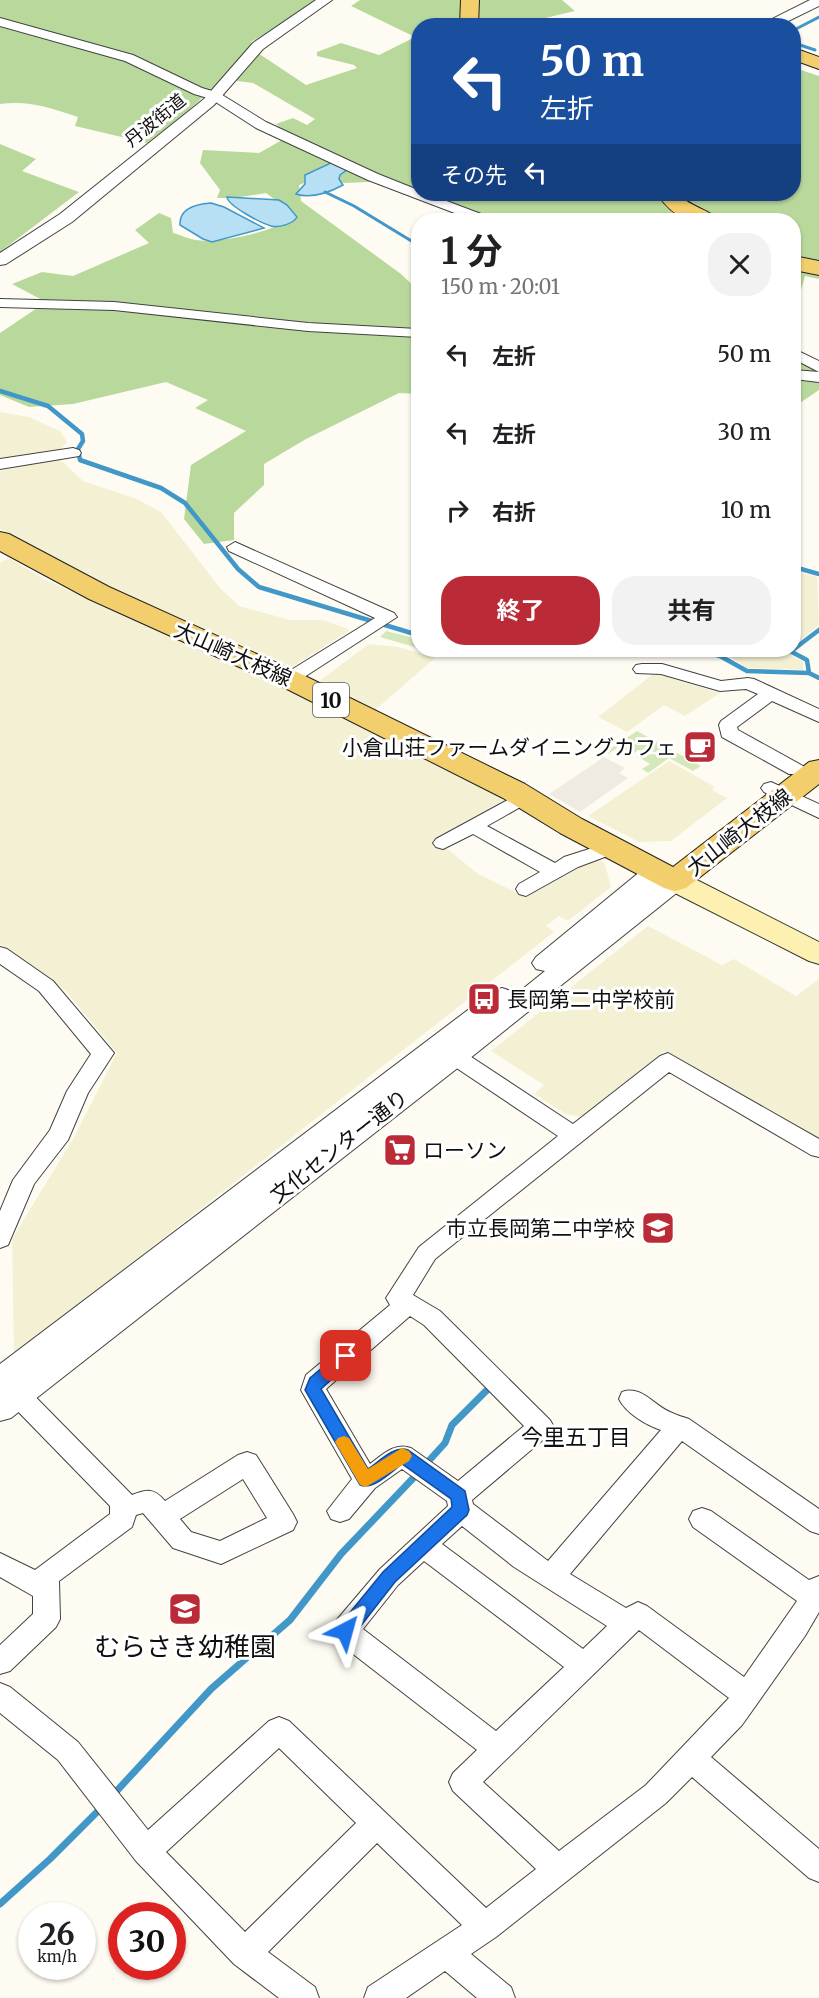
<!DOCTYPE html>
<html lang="ja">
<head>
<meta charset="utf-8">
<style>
	body { margin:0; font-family:Merriweather,"Noto Sans JP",serif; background:#f2f2f2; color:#202124; height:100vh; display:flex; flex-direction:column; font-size:22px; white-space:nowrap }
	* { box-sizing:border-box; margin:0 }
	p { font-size:20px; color:#757577 }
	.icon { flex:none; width:33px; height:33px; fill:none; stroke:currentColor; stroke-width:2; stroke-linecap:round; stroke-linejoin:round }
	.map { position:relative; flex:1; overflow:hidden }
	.details { position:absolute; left:411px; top:213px; width:390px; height:444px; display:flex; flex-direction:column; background:#fff; border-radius:24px; box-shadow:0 2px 4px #0004 }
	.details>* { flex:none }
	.banner { position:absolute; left:411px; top:18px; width:390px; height:183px; border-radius:24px; box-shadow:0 2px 4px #0004; background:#1a4fa0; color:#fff; overflow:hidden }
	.speed { position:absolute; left:18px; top:1902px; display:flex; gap:12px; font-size:30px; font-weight:700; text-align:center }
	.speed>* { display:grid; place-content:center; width:78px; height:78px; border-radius:50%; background:#fff; box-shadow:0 2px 4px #0004; line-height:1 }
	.speed small { font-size:15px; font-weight:400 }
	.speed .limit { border:9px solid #d22; background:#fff; color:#111 }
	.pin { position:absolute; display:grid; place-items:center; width:51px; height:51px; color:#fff; margin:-26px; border-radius:12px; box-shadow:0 3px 9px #0006 }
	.me { position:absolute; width:66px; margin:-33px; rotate:39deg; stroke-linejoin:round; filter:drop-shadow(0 0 4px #0008) }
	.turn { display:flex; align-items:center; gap:21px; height:126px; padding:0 30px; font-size:27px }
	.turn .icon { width:78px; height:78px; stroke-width:2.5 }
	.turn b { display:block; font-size:42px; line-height:51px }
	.then { display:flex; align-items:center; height:57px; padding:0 30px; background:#0003; gap:12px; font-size:22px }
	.round { display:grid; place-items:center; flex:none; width:63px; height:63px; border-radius:24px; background:#f2f2f2 }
	.summary { display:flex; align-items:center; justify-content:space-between; height:102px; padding:0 30px }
	h1 { font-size:36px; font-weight:700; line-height:45px }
	.button { display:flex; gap:12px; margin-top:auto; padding:12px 30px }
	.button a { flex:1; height:69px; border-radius:24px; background:#bb2b37; color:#fff; font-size:24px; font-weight:700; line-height:69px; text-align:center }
	.button a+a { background:#f2f2f2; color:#202124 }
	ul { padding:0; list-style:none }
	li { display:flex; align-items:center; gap:18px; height:78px; padding:0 30px }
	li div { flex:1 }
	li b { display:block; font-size:22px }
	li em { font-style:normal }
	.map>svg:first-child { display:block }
</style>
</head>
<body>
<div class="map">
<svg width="819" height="1998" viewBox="0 0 819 1998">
	<rect width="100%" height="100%" fill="#fefcf2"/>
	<!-- farmland -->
	<g fill="#f4f0d3">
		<polygon points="0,412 29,417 60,431 67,442 60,450 0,459"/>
		<polygon points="47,460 61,460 83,481 137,499 162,513 220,588 239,606 290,620 324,620 350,630 292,667 89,578 16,538 0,529 0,471"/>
		<polygon points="9,558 46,580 294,692 506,799 435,839 478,874 526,897 578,867 598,858 605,864 611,887 568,921 559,916 546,926 554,932 14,1355 12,1239 73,1139 117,1053 65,990 0,944 0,563"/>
		<polygon points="794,571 817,577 819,625 794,645"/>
		<polygon points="369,644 399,647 435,658 375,710 318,682"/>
		<polygon points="709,650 787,650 789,654 803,662 803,670 747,668 731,657"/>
		<polygon points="658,674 720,693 685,716 664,705 627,732 598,717 652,675"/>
		<polygon points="669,761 715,787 712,790 727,798 671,841 639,842 588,816"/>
		<polygon points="648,926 722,965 734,959 796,996 819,979 819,1144 664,1051 581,1117 566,1114 534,1094 544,1085 491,1051"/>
	</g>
	<!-- green -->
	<g fill="#d5e8bc">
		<polygon points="386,631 418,639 418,648 380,637"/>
		<polygon points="637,731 664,746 656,752 638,750 633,754 620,746 608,754 605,752"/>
		<polygon points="668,748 701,766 693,771 669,758 648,773 642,769 650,764 637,756 641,753 658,755"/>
	</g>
	<!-- forest -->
	<g fill="#b9d99c">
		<path d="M0,0h320l-69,42 7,11 48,32 51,-17 -3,-3 -37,-9v-4l24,-9 38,12 36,-18 -64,-31 9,-6h202l13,11 -30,7 -3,5 3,2 -127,1v166l-25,-11 -49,2 -24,-6 -21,8 2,16 100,73 17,16v104l-19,-1 -93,46 -42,25v21l-30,28v27l-30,4 -20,-25 7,-54 55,-34 -51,-23 13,-8 -42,-18 -93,22 -44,3 -29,-12v-62l46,-31 -34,-18 30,-12 31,4 76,-33 -14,-13 24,-17 12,5 2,15c8,2 15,6 23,7 24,4 82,-9 100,-25l-30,-22 -31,5h-18l3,-8 -20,-27 3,-13 56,3 30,-17 -13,-12 17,-6 14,7 8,-6 -62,-36 -31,-4 -34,32 -41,32 -72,-17 3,-9c-28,-9 -48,-17 -78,-13z"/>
		<polygon points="794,70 801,70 819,76 819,279 805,276 796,308 794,307 794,220 494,220 421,194 794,194"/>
		<polygon points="0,144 36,159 22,171 79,192 0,252"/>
		<polygon points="794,361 819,369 819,390 794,407"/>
	</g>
	<!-- plaza -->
	<polygon fill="#efebe0" points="604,757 625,768 619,773 628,778 580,812 549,794"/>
	<!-- water -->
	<g fill="#b8e0f4" stroke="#4297c9" stroke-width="1.5">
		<path d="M335,161l13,8 -8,6 -1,4 4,6c-13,7 -32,14 -47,9l9,-10v-9z"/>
		<path d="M227,197l52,3 8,5 10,12c-4,7 -18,11 -26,9 -10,-3 -43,-20 -44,-29z"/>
		<path d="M211,203l13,4 40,21 -52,14 -9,-3 -23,-14c-1,-17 17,-21 31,-22z"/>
	</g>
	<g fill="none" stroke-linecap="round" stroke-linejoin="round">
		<!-- stream-far2 -->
		<g stroke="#4297c9" stroke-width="3">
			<polyline points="794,30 819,17"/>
			<polyline points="794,43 815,50"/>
			<polyline points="325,192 354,206 418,245"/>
		</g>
		<!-- stream-far1 -->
		<g stroke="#4297c9" stroke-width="4.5">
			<polyline points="0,391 48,406 82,434 83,441 78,449 80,460 161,488 185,503 238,569 259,587 418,635"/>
			<polyline points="794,567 819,574"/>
			<polyline points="794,649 819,630"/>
			<polyline points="701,650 720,656 747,671 809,673 819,678"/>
			<polyline points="792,650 790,651 807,660 809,673"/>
		</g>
		<!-- stream -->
		<g stroke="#4297c9" stroke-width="7">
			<polyline points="425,1465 445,1443 452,1425 490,1387"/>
			<polyline points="112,1796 211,1689 290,1620 341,1554 419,1472"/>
			<polyline points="0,1904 50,1859 102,1807"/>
		</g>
		<!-- minor casing -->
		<g stroke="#424242" stroke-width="2">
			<g id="minor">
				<polygon points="0,18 133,55 202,88 219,93 266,122 378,174 418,190 418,194 428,194 489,217 491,220 473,220 368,180 256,128 211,99 194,94 125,61 0,26"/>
				<polygon points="0,299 114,302 308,323 418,329 418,337 308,331 114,310 0,307"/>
				<polygon points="794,349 819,361 819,372 794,359"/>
				<polygon points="794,370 819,372 819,382 794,379"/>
				<polygon points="73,448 79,450 81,453 79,456 0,469 0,459"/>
				<polygon points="235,542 394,613 397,617 295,683 283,683 280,679 283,675 375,618 229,551 227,547"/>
				<polygon points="642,664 662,664 721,681 748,678 754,679 819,709 819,722 772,701 737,727 738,730 803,766 805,770 803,774 789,774 722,737 719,725 721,721 758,694 746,689 720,691 661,674 636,673 633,669 636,665"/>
				<polygon points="771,782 819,804 819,818 764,792 761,788 764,784"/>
				<polygon points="524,791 531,793 534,797 531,801 487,826 555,863 564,857 611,842 618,844 621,848 618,852 578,867 526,896 519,894 516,889 519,884 540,872 473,834 443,849 436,847 433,843 436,839"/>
				<polygon points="0,947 7,949 53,981 114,1053 88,1093 68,1140 34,1184 8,1245 0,1248 0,1211 13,1180 50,1130 67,1091 91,1054 39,991 0,964"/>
				<path d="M442,1040l8,3 123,81 87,-68 8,-3 151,86v18l-8,-2 -142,-83 -234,187 -22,36 27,16 110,109 4,7 -4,7 -78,66 1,4 75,57 113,-131c-15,-5 -35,-17 -42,-31l3,-7c20,-7 31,13 48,20 6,3 13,5 19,7l130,90v25l-9,-3 -128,-90 -112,133 56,34 12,-6 9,4 97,71 53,-76 -104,-74 -4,-8 4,-8 9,-3 9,3 98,69 10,-4v36l-14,24 -63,89 -31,32 108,92v33l-10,-4 -117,-101 -26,26 -170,134 -25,17 40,33 4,11h-38l-32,-27 -39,27h-42l4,-11 94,-62 -85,-82 -109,109 47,35 4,11h-40l-45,-34 -98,-103 -78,-101 -58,-47v-30l10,4 68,55 70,88 121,-109 10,-4 10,4 197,187 50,-39 -83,-78 -4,-9 4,-9 24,-23 -142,-110 -3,-9 3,-9 45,-53 68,-63 -1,-5 -45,-32 -27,19 -26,31 -9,3 -9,-3 -4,-8 25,-32 -51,-89 5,-15 84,-70 -4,-7 33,-51 139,-111 -124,-83 -3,-5 3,-5zM410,1316l14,9 100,101 -66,55 -47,-33c-16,-6 -28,6 -41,16l-44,-75zM462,1526l52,41 93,59 -24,23 -141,-105zM424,1561l140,106 -68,64 -133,-102 35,-44zM639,1630l90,68 -83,87 -87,66 -76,-69zM279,1748l77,75 -111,109 -79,-80z"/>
				<path d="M0,1367l9,3 123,125c15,-6 22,-7 33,6l73,-46 9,-3 9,3 37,59 4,8 -4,8 -72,34 -48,-16 -30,-35 -7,2 -4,12 -73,54 1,38 -4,8 -46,44 -10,3v-29l33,-31v-18l-33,-19v-24l35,17 75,-56v-8l-110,-113zM243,1479l24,39 -47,23 -29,-9 -11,-13z"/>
			</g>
		</g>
		<!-- tertiary casing -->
		<g stroke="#424242" stroke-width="2">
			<g id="tertiary">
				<polygon points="316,0 332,0 263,49 214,105 72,222 6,264 0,265 0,253 60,214 204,99 253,43"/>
				<polygon points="810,0 819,0 819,6 778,26 758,26"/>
				<polygon points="656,864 665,866 668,872 665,876 675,873 684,875 687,881 684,887 464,1063 11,1418 0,1421 0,1364 493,991 502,988 511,991 514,996 545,971 536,969 532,963 536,957 647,866"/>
			</g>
		</g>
		<!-- secondary casing -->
		<g stroke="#313131" stroke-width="2">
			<polygon id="secondary" points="675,872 685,874 819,942 819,964 809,961 665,888 661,881 665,874"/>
		</g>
		<!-- primary casing -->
		<g stroke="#202020" stroke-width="2">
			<g id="primary">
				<polygon points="461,0 479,0 478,26 460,26"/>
				<polygon points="794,48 819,57 819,69 794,60"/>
				<path d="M657,194h21c12,13 33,16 40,26 -30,3 -43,-1 -61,-26z"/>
				<polygon points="794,256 819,261 819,275 794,270"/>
				<polygon points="0,532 9,534 109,587 299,673 525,784 582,819 673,867 809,762 819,760 819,784 686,888 675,891 664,888 560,833 503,798 279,685 89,599 0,551"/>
			</g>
		</g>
		<!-- minor -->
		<use href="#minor" fill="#fff" fill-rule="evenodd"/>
		<!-- tertiary -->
		<use href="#tertiary" fill="#fff" fill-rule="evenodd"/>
		<!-- secondary -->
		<use href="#secondary" fill="#fcf1b0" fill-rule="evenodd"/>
		<!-- primary -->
		<use href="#primary" fill="#f3ce6d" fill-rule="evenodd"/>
	</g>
	<!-- route -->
	<path fill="#1a73e8" stroke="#114b97" stroke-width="1.5" d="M346,1350l6,2 2,4 -2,5 -31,28 47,80c11,-7 26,-24 40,-19l57,41 4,19 -2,5 -72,67 -43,55 -7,2 -6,-2 -2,-6 2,-5 44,-54 69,-65 -1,-8 -49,-35c-11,8 -28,26 -42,21l-55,-95 5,-12 31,-26z"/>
	<!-- slow -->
	<polygon fill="#f59e0b" points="344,1436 349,1438 368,1469 402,1448 409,1451 412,1456 409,1461 366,1487 360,1485 335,1442 338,1438"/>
	<!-- icons -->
	<defs>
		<g id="cafe-square" transform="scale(1.725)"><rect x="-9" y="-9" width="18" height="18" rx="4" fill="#bb2b37" stroke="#fff"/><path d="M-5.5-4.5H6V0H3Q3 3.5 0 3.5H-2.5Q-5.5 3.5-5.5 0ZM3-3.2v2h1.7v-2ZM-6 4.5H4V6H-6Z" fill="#fff"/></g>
		<g id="bus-square" transform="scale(1.725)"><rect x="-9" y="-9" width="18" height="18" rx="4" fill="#bb2b37" stroke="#fff"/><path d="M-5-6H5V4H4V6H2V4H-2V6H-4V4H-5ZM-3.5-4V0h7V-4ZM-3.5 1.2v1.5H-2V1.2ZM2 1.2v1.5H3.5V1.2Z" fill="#fff"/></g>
		<g id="supermarket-square" transform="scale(1.725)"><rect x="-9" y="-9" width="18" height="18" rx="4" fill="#bb2b37" stroke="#fff"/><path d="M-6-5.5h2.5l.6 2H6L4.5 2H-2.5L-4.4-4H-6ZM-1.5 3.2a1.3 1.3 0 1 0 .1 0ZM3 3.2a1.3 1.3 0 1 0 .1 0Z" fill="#fff"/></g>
		<g id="school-square" transform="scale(1.725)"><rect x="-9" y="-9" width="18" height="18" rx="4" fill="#bb2b37" stroke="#fff"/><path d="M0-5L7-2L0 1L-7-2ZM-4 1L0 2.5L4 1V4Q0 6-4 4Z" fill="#fff"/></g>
	</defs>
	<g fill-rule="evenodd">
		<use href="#cafe-square" x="700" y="747"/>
		<use href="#bus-square" x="484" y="999"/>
		<use href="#supermarket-square" x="400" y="1150"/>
		<use href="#school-square" x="658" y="1228"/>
		<use href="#school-square" x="185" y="1609"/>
	</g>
	<g text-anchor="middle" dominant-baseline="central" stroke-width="6" stroke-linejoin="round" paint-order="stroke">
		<!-- far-street labels -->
		<g font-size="18" fill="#0f0f0f" stroke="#fff">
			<text transform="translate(155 120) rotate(-39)">丹波街道</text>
		</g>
		<!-- shield labels -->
		<rect fill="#fff" stroke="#575757" stroke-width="1.5" x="313" y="683" width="36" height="34" rx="4.5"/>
		<g font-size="20" font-weight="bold" fill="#0f0f0f">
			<text x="331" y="700">10</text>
		</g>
		<!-- street labels -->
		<g font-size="21" fill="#0f0f0f" stroke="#fff">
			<text transform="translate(233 654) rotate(24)">大山崎大枝線</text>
			<text transform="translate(739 832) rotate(-38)">大山崎大枝線</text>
			<text transform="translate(339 1146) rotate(-38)">文化センター通り</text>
		</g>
		<!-- poi labels -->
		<g font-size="21" fill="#0f0f0f" stroke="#fff" text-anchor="end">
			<text x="677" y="747">小倉山荘ファームダイニングカフェ</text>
			<text x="507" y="999" text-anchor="start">長岡第二中学校前</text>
			<text x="423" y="1150" text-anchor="start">ローソン</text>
			<text x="635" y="1228">市立長岡第二中学校</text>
		</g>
		<!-- neighbourhood labels -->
		<g font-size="22" fill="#0f0f0f" stroke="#fff">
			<text x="576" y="1437">今里五丁目</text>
		</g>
		<!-- near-poi labels -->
		<g font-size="26" fill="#0f0f0f" stroke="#fff">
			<text x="185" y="1646">むらさき幼稚園</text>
		</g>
	</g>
</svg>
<div class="speed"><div>26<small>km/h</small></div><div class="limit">30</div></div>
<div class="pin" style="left:346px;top:1356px;background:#d93025"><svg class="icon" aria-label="arrive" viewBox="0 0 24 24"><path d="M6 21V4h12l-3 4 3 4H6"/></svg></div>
<svg class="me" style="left:345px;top:1631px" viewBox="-20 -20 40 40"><path d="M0-17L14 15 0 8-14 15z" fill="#1a73e8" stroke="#fff" stroke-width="4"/></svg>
<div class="banner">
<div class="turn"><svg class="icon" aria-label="left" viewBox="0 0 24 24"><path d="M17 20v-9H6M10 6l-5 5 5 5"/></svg><div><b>50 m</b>左折</div></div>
<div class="then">その先<svg class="icon" aria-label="left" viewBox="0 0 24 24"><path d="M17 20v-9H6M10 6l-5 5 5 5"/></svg></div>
</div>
<section class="details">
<div class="summary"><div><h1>1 分</h1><p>150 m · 20:01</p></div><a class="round"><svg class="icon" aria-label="close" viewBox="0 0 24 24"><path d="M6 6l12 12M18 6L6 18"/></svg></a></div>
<ul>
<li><svg class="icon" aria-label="left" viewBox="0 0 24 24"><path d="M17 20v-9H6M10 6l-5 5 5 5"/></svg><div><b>左折</b></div><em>50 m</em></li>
<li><svg class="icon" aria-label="left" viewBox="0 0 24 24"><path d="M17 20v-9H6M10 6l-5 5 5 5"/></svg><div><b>左折</b></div><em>30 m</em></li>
<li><svg class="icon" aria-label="right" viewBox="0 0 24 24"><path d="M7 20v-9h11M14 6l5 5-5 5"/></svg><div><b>右折</b></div><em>10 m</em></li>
</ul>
<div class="button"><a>終了</a><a>共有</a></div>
</section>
</div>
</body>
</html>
